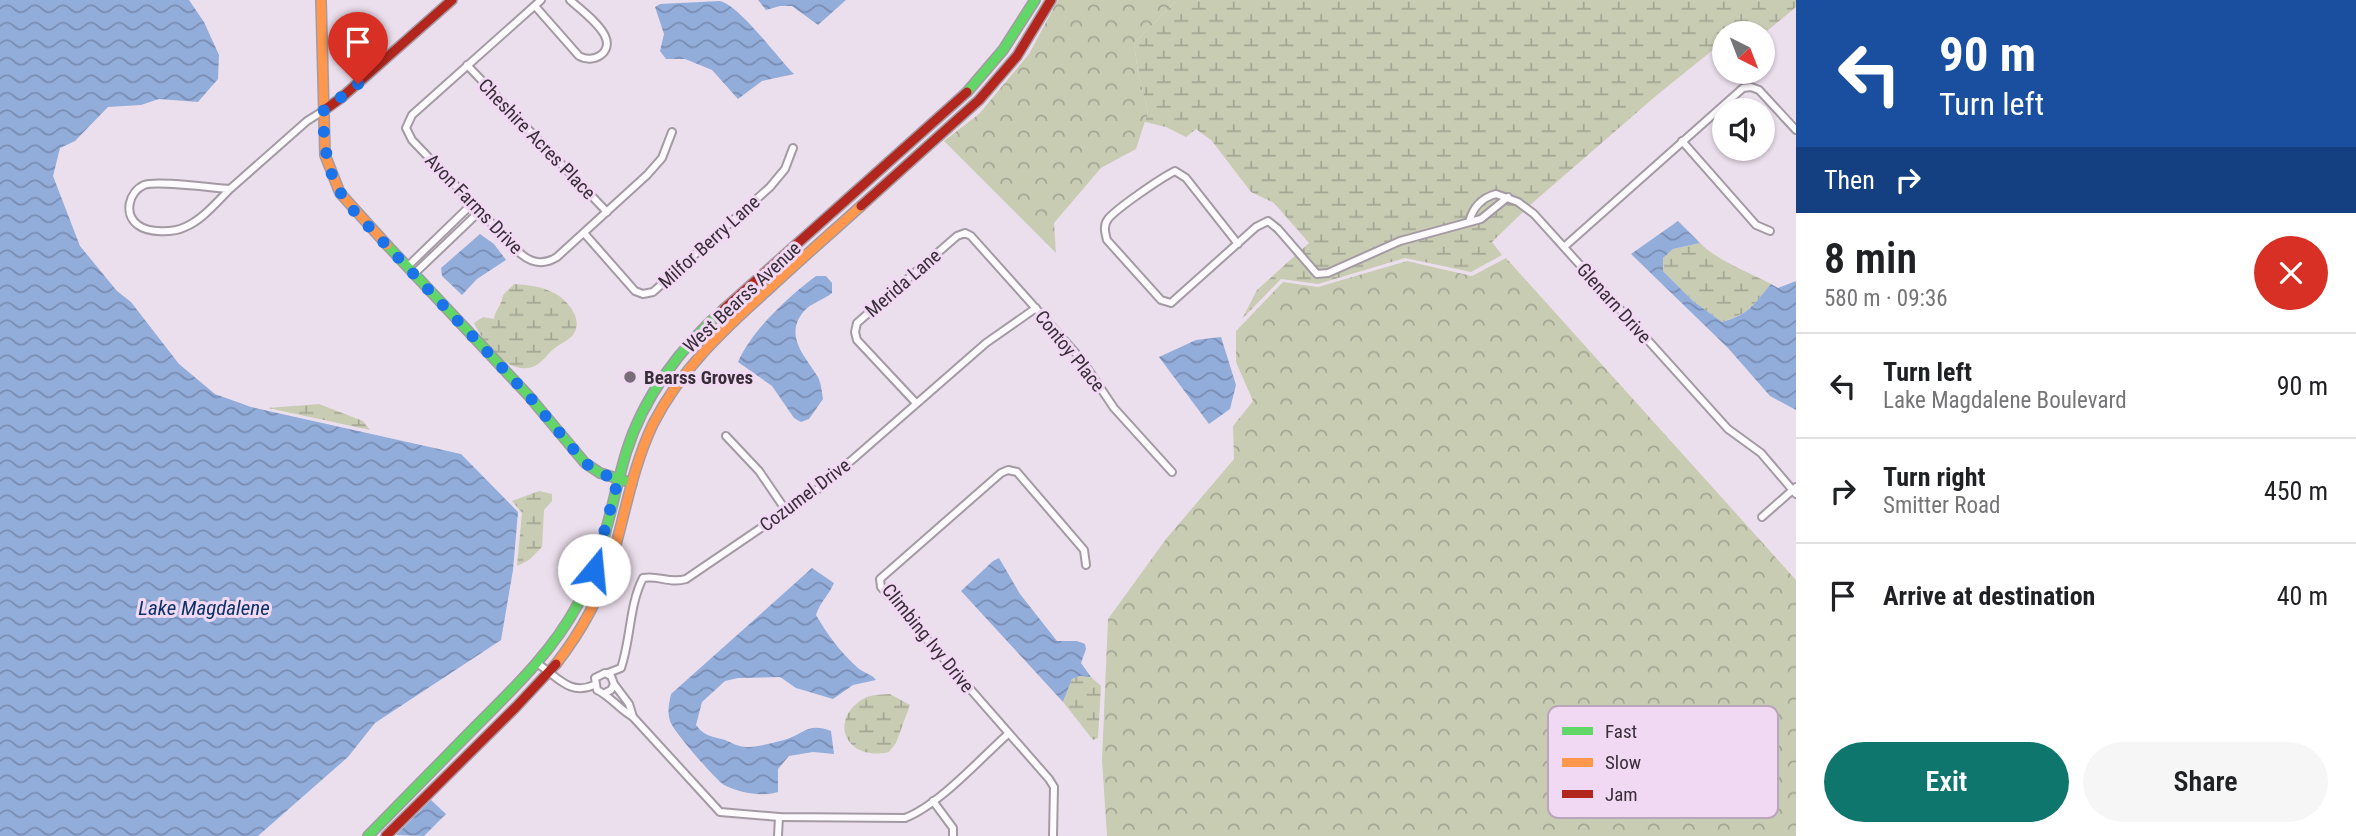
<!DOCTYPE html>
<html lang="en">
<head>
<meta charset="utf-8">
<style>
	body { margin:0; font-family:"Roboto Condensed",sans-serif; background:#f6f6f6; color:#202124; height:100vh; display:flex; flex-direction:column; font-size:26px; white-space:nowrap }
	* { box-sizing:border-box; margin:0 }
	p { font-size:23px; color:#757577 }
	.icon { flex:none; width:38px; height:38px; fill:none; stroke:currentColor; stroke-width:2; stroke-linecap:round; stroke-linejoin:round }
	.map { position:relative; flex:1; overflow:hidden }
	.details { display:flex; flex-direction:column; background:#fff; width:560px }
	.details>* { flex:none }
	.guide { background:#1a4fa0; color:#fff; overflow:hidden }
	.needle { width:46px; rotate:138deg }
	.tools { position:absolute; left:1712px; top:21px; display:grid; gap:14px }
	.tools a { display:grid; place-items:center; width:63px; height:63px; border-radius:50%; background:#fff; box-shadow:0 2px 5px #0004; font-size:35px }
	.pin { position:absolute; display:grid; place-items:center; width:60px; height:60px; color:#fff; margin:-72px -30px; border-radius:50% 50% 50% 0; rotate:-45deg; box-shadow:0 0 7px #0007 }
	.pin .icon { rotate:45deg }
	.me { position:absolute; width:77px; margin:-38px; rotate:17deg; stroke-linejoin:round; filter:drop-shadow(0 0 5px #0008) }
	.turn { display:flex; align-items:center; gap:24px; height:147px; padding:0 28px; font-size:32px }
	.turn .icon { width:91px; height:91px; stroke-width:2.5 }
	.turn b { display:block; font-size:49px; line-height:60px }
	.then { display:flex; align-items:center; height:66px; padding:0 28px; background:#0003; gap:14px; font-size:26px }
	.round { display:grid; place-items:center; flex:none; width:74px; height:74px; border-radius:37px; background:#f6f6f6 }
	.overview { display:flex; align-items:center; justify-content:space-between; height:119px; padding:0 28px }
	h1 { font-size:42px; font-weight:600; line-height:52px }
	.button { display:flex; gap:14px; margin-top:auto; padding:14px 28px }
	.button a { flex:1; height:80px; border-radius:42px; background:#0f766e; color:#fff; font-size:28px; font-weight:600; line-height:80px; text-align:center }
	.button a+a { background:#f6f6f6; color:#202124 }
	ul { padding:0; list-style:none }
	li { display:flex; align-items:center; gap:21px; height:105px; padding:0 28px; border-top:2px solid #e0e0e0 }
	li div { flex:1 }
	li b { display:block; font-size:26px }
	li em { font-style:normal }
	main { display:flex; flex:1; min-height:0 }
	.map>svg:first-child { display:block }
</style>
</head>
<body>
<main>
<div class="map">
<svg width="1796" height="836" viewBox="0 0 1796 836">
	<defs>
		<pattern id="forest-crowns" width="20" height="18" patternUnits="userSpaceOnUse" patternTransform="scale(1.75)"><rect width="20" height="18" fill="#c8ccb3"/><path d="M2 6a3 3 0 1 1 6 0M12 15a3 3 0 1 1 6 0" fill="none" stroke="#a3a693"/></pattern>
		<pattern id="wetland-marsh" width="20" height="14" patternUnits="userSpaceOnUse" patternTransform="scale(1.75)"><rect width="20" height="14" fill="#c8ccb3"/><path d="M1 5h8M5 5V1M11 12h8M15 12V8" fill="none" stroke="#a3a693"/></pattern>
		<pattern id="water-waves" width="16" height="10" patternUnits="userSpaceOnUse" patternTransform="scale(1.75)"><rect width="16" height="10" fill="#93addb"/><path d="M0 5q4-4 8 0t8 0" fill="none" stroke="#798db3"/></pattern>
	</defs>
	<rect width="100%" height="100%" fill="#ecdfed"/>
	<!-- forest -->
	<g fill="url(#forest-crowns)">
		<polygon points="1058,0 1177,0 1134,43 1138,72 1148,112 1136,149 1101,168 1054,223 1056,253 944,141 979,114 1029,54"/>
		<polygon points="1506,258 1796,580 1796,836 1107,836 1102,760 1108,619 1166,539 1234,459 1233,426 1253,401 1236,362 1236,331 1283,282 1318,287 1407,261 1472,276"/>
	</g>
	<!-- wetland -->
	<g fill="url(#wetland-marsh)">
		<polygon points="1177,0 1796,0 1796,7 1767,31 1744,24 1733,33 1724,33 1724,41 1657,95 1529,206 1506,192 1504,199 1524,211 1492,242 1502,255 1471,272 1405,258 1318,284 1281,279 1242,319 1257,290 1309,243 1274,203 1251,192 1212,141 1196,129 1186,137 1166,127 1145,122 1148,112 1138,72 1134,43"/>
		<path d="M1700,243c19,19 47,28 71,41 -18,22 -21,29 -49,38l-29,-21 -30,-30v-13l10,-9z"/>
		<path d="M514,284c13,1 26,2 38,8 14,6 33,27 21,43 -5,6 -12,8 -18,13 -7,5 -12,14 -20,18 -26,11 -51,-22 -61,-43l9,-6 11,2c1,-9 8,-14 9,-24z"/>
		<polygon points="319,404 363,421 370,430 268,408"/>
		<polygon points="539,491 552,494 552,501 544,510 542,547 529,560 517,566 522,513 512,501"/>
		<polygon points="1080,676 1091,677 1101,686 1098,738 1093,740 1063,702 1072,679"/>
		<path d="M890,694l20,11 -14,38 -7,9c-43,10 -61,-32 -26,-53 7,-5 19,-4 27,-5z"/>
	</g>
	<!-- water -->
	<g fill="url(#water-waves)">
		<polygon points="0,0 189,0 204,22 219,55 218,79 198,102 159,99 141,105 108,107 75,141 60,148 53,176 80,246 117,291 131,302 179,364 215,394 251,407 461,454 518,512 513,570 501,640 375,723 348,757 258,836 0,836"/>
		<polygon points="758,0 846,0 818,25 792,6 780,6 766,10"/>
		<path d="M720,1c20,5 57,56 74,73l-32,7 -24,18 -26,-29 -27,-11h-19l-6,-8 4,-17 -9,-27 5,-3z"/>
		<path d="M1678,221l22,22 -27,6 -10,9v13l30,30 29,21c28,-8 31,-17 49,-38l7,4 18,-7v129l-26,-14 -42,-48 -97,-94z"/>
		<polygon points="480,234 494,244 506,260 477,279 462,295 442,276 441,268"/>
		<path d="M816,276h10l6,7v10c-9,7 -21,10 -28,18 -21,25 2,46 14,66 3,6 4,15 5,22l-14,20 -8,3 -7,-4 -22,-32 -34,-24c14,-32 50,-65 78,-86z"/>
		<polygon points="1221,337 1236,385 1230,409 1209,424 1159,357 1196,340"/>
		<polygon points="999,558 1020,594 1057,641 1077,641 1085,644 1086,649 1081,663 1091,677 1080,676 1072,679 1063,702 961,591 993,561"/>
		<path d="M812,568l22,15c-5,12 -14,19 -18,32 11,19 25,38 42,53 6,5 14,6 18,12l-23,5 -20,14 -37,-11 -16,-11 -42,1 -13,3 -23,21 -6,23c9,12 16,11 29,15 7,3 14,7 21,7 12,0 27,-4 38,-7 20,-6 24,-18 47,-9l3,23 -21,-2 -24,4 -11,13v23c-17,5 -38,1 -54,-7 -9,-6 -51,-54 -54,-64 -3,-10 -1,-17 1,-27z"/>
		<polygon points="431,800 446,814 424,836 396,835"/>
	</g>
	<g fill="none" stroke-linecap="round" stroke-linejoin="round">
		<!-- street casing -->
		<g stroke="#a39aa4" stroke-width="10">
			<g id="street">
				<path d="M541,0l-129,115 -6,13 6,12 109,114c12,10 23,11 36,3l90,-82 15,-17 10,-26"/>
				<path d="M535,6l44,50c14,8 34,-3 26,-20 -6,-13 -24,-26 -35,-36"/>
				<polyline points="467,65 607,212"/>
				<polyline points="1682,141 1756,225 1770,231"/>
				<path d="M230,189c-14,14 -28,31 -45,38 -12,6 -37,6 -47,-2 -15,-11 -9,-33 6,-40 12,-5 69,3 86,4l77,-68 16,-10"/>
				<path d="M1469,222c4,-15 12,-24 27,-28l22,8 16,12 194,215 33,24 35,41"/>
				<polyline points="584,233 635,291 643,294 653,292 770,187 785,169 793,148"/>
				<path d="M1238,244l-52,-66 -11,-7c-14,7 -58,37 -67,48 -5,7 -3,13 -1,21l54,60 10,3 85,-76 12,-6 10,8 39,45 11,-1 72,-32 81,-22 27,-22"/>
				<polyline points="1564,247 1743,88 1751,87 1759,90 1796,130"/>
				<polyline points="407,267 473,203"/>
				<polyline points="414,274 480,211"/>
				<polyline points="916,403 857,340 855,332 857,323 957,236 965,233 971,236 1081,359 1114,408 1172,472"/>
				<polyline points="726,436 759,471 787,512"/>
				<polyline points="1762,517 1796,487"/>
				<path d="M538,664c20,13 32,32 56,21"/>
				<path d="M608,673l13,-5c10,-29 8,-63 22,-90 16,-3 26,6 43,1l135,-92 165,-144 50,-35"/>
				<path d="M605,693l6,-3 3,-6 -3,-8 -6,-3 -10,5 2,12c13,6 22,19 36,27l-4,-13 -15,-20"/>
				<path d="M633,717l87,95 59,5 126,1c34,-13 75,-59 103,-84"/>
				<polyline points="933,801 953,828 953,836"/>
				<polyline points="778,836 779,817"/>
				<polyline points="1053,836 1054,787 1049,779 881,587 880,579 1001,473 1008,470 1017,472 1084,550 1086,565"/>
			</g>
		</g>
		<!-- fast casing -->
		<g stroke="#a39aa4" stroke-width="12">
			<g id="fast">
				<polyline points="967,92 1003,50 1035,0"/>
				<polyline points="387,245 528,395 585,463 600,473 632,483"/>
				<path d="M368,836c36,-37 72,-73 108,-110 38,-38 76,-74 102,-122 26,-47 33,-101 48,-151 17,-56 55,-106 98,-144"/>
			</g>
		</g>
		<!-- slow casing -->
		<g stroke="#a39aa4" stroke-width="12">
			<g id="slow">
				<polyline points="321,0 325,155 340,193 387,245"/>
				<path d="M556,664c24,-31 43,-64 55,-102 14,-46 21,-94 42,-138 28,-55 71,-95 117,-136 30,-28 61,-55 91,-82"/>
			</g>
		</g>
		<!-- jam casing -->
		<g stroke="#a39aa4" stroke-width="12">
			<g id="jam">
				<polyline points="323,111 341,98 452,0"/>
				<polyline points="861,206 979,100 1017,56 1051,0"/>
				<polyline points="724,309 967,92"/>
				<polyline points="386,836 516,707 556,664"/>
			</g>
		</g>
		<!-- street -->
		<use href="#street" stroke="#fcfafc" stroke-width="6"/>
		<!-- fast -->
		<use href="#fast" stroke="#63d668" stroke-width="9"/>
		<!-- slow -->
		<use href="#slow" stroke="#ff974d" stroke-width="9"/>
		<!-- jam -->
		<use href="#jam" stroke="#b3261e" stroke-width="9"/>
	</g>
	<g fill="none" stroke-linecap="round" stroke-linejoin="round">
		<!-- route -->
		<path stroke="#1a73e8" stroke-width="12" stroke-dasharray="0 21.6" d="M358,84l-35,27c1,40 4,69 31,100l174,184 57,68 15,10 18,7 -24,90"/>
	</g>
	<!-- markers -->
	<circle fill="#776c77" stroke="#f1d9f3" stroke-width="2.5" cx="630" cy="377" r="7"/>
	<g text-anchor="middle" dominant-baseline="central" stroke-width="6" stroke-linejoin="round" paint-order="stroke">
		<!-- street labels -->
		<g font-size="19" fill="#382e38" stroke="#f1d9f3">
			<text transform="translate(537 139) rotate(46)">Cheshire Acres Place</text>
			<text transform="translate(474 204) rotate(46)">Avon Farms Drive</text>
			<text transform="translate(709 242) rotate(-42)">Milfor Berry Lane</text>
			<text transform="translate(903 283) rotate(-41)">Merida Lane</text>
			<text transform="translate(742 297) rotate(-43)">West Bearss Avenue</text>
			<text transform="translate(1614 303) rotate(48)">Glenarn Drive</text>
			<text transform="translate(1070 351) rotate(51)">Contoy Place</text>
			<text transform="translate(805 495) rotate(-37)">Cozumel Drive</text>
			<text transform="translate(928 638) rotate(51)">Climbing Ivy Drive</text>
		</g>
		<!-- poi labels -->
		<g font-size="19" font-weight="bold" fill="#382e38" stroke="#f1d9f3" text-anchor="start">
			<text x="644" y="377">Bearss Groves</text>
		</g>
		<!-- water labels -->
		<g font-size="21" font-style="italic" fill="#093268" stroke="#f1d9f3">
			<text x="204" y="608">Lake Magdalene</text>
		</g>
	</g>
	<!-- legend -->
	<rect x="1548" y="706" width="230" height="112" rx="10" fill="#f1d9f3" stroke="#baa6bb" stroke-width="2"/>
	<rect x="1562" y="727" width="31" height="8" fill="#63d668"/>
	<rect x="1562" y="758" width="31" height="9" fill="#ff974d"/>
	<rect x="1562" y="790" width="31" height="8" fill="#b3261e"/>
	<g font-size="19" fill="#382e38">
		<text x="1605" y="738">Fast</text>
		<text x="1605" y="769">Slow</text>
		<text x="1605" y="801">Jam</text>
	</g>
</svg>
<div class="tools">
<a><svg class="needle" viewBox="-14 -14 28 28"><path d="M0-13l5 13h-10z" fill="#e53935"/><path d="M0 13l5-13h-10z" fill="#757577"/></svg></a>
<a><svg class="icon" aria-label="sound" viewBox="0 0 24 24"><path d="M4 9h4l5-4v14l-5-4H4zM17 9q2 3 0 6"/></svg></a>
</div>
<div class="pin" style="left:358px;top:84px;background:#d93025"><svg class="icon" aria-label="arrive" viewBox="0 0 24 24"><path d="M6 21V4h12l-3 4 3 4H6"/></svg></div>
<svg class="me" style="left:594px;top:570px" viewBox="-20 -20 40 40"><circle r="19" fill="#fff"/><path d="M0-13L10 11 0 6-10 11z" fill="#1a73e8"/></svg>
</div>
<section class="details">
<div class="guide">
<div class="turn"><svg class="icon" aria-label="left" viewBox="0 0 24 24"><path d="M17 20v-9H6M10 6l-5 5 5 5"/></svg><div><b>90 m</b>Turn left</div></div>
<div class="then">Then<svg class="icon" aria-label="right" viewBox="0 0 24 24"><path d="M7 20v-9h11M14 6l5 5-5 5"/></svg></div>
</div>
<div class="overview"><div><h1>8 min</h1><p>580 m · 09:36</p></div><a class="round" style="background:#d93025;color:#fff"><svg class="icon" aria-label="close" viewBox="0 0 24 24"><path d="M6 6l12 12M18 6L6 18"/></svg></a></div>
<ul>
<li><svg class="icon" aria-label="left" viewBox="0 0 24 24"><path d="M17 20v-9H6M10 6l-5 5 5 5"/></svg><div><b>Turn left</b><p>Lake Magdalene Boulevard</p></div><em>90 m</em></li>
<li><svg class="icon" aria-label="right" viewBox="0 0 24 24"><path d="M7 20v-9h11M14 6l5 5-5 5"/></svg><div><b>Turn right</b><p>Smitter Road</p></div><em>450 m</em></li>
<li><svg class="icon" aria-label="arrive" viewBox="0 0 24 24"><path d="M6 21V4h12l-3 4 3 4H6"/></svg><div><b>Arrive at destination</b></div><em>40 m</em></li>
</ul>
<div class="button"><a>Exit</a><a>Share</a></div>
</section>
</main>
</body>
</html>
